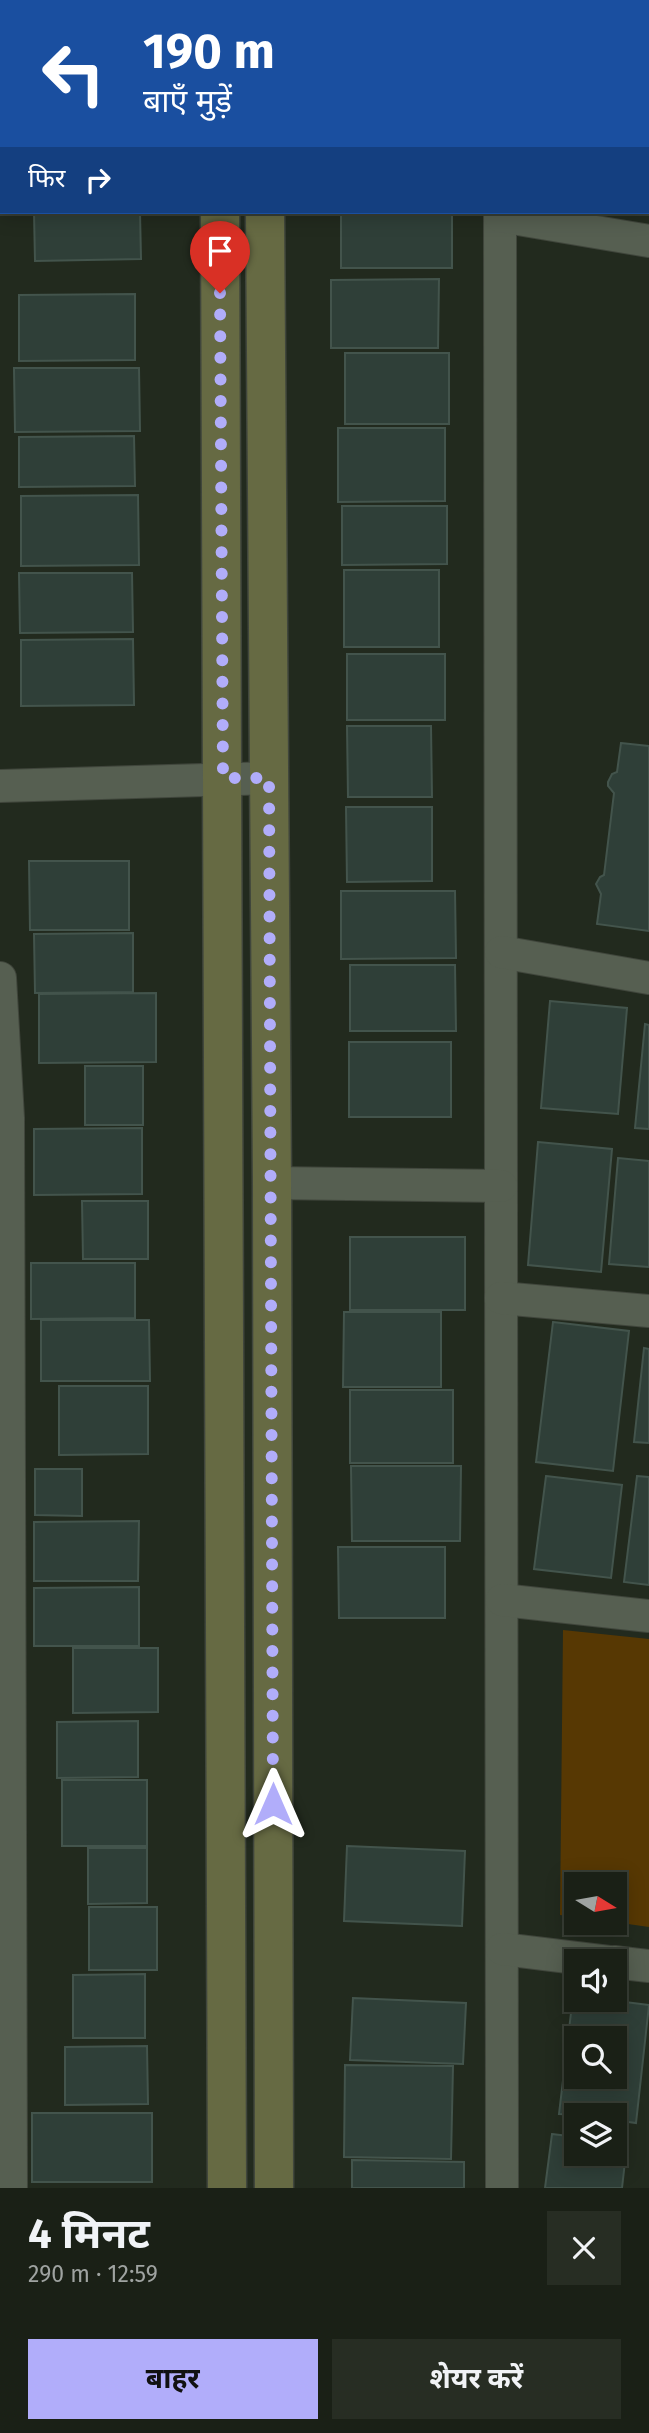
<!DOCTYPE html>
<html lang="hi">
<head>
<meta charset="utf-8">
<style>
	body { margin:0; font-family:"Fira Sans","Noto Sans Devanagari",sans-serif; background:#272d23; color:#f1f3f6; height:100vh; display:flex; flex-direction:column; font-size:26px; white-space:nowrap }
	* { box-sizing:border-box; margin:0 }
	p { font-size:23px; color:#9fa3a1 }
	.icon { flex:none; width:38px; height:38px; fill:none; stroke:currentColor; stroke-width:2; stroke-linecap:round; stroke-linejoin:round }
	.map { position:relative; height:2188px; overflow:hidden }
	.panel { display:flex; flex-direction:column; background:#1a2016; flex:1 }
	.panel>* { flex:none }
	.top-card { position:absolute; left:0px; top:0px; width:649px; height:214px; box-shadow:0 4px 18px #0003,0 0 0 2px #383e35; background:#1a4fa0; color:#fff; overflow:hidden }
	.needle { width:46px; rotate:101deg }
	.controls { position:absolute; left:564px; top:1872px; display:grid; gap:14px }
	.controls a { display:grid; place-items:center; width:63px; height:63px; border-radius:0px; background:#1a2016; box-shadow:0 4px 18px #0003,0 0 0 2px #383e35; font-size:35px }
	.pin { position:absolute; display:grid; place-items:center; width:60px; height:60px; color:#fff; margin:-72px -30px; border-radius:50% 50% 50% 0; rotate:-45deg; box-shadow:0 0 7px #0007 }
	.pin .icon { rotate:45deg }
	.me { position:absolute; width:77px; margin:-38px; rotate:0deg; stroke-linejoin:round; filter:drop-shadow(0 0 5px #0008) }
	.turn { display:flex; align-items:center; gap:24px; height:147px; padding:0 28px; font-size:32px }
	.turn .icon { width:91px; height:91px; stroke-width:2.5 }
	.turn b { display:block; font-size:49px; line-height:60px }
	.then { display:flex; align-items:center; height:66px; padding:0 28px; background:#0003; gap:14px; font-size:26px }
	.round { display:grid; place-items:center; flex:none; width:74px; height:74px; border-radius:0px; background:#272d23 }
	.head { display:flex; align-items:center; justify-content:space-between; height:119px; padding:0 28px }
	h1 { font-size:42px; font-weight:700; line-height:52px }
	.button { display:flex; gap:14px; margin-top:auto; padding:14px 28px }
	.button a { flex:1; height:80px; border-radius:0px; background:#b1adfa; color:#111; font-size:28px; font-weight:700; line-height:80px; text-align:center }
	.button a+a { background:#272d23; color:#f1f3f6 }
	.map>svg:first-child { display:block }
</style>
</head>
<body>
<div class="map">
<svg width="649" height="2188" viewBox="0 0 649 2188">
	<rect width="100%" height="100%" fill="#222a1e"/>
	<!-- green -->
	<polygon fill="#573803" points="563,1630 649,1639 649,1927 614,1922 614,1885 576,1885 576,1917 560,1915"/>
	<!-- building -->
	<g fill="#2f3f38" stroke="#43544c" stroke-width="2" fill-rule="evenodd">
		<rect x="23" y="0" width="111" height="2"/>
		<polygon points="628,0 649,0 649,74 648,2 628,2"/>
		<rect x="648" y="106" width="1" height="97"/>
		<polygon points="34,212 140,212 141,259 35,261"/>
		<rect x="341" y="212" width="111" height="56"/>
		<polygon points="439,279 438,348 331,348 331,280"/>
		<polygon points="135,294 135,360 19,361 19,295"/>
		<rect x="345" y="353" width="104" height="71"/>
		<polygon points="14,368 139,368 140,431 15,432"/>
		<polygon points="338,428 445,428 445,501 338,502"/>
		<polygon points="134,436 135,486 19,487 19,437"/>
		<polygon points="138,495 139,565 21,566 21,496"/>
		<polygon points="342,506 447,506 447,564 342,565"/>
		<rect x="344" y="570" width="95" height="77"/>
		<polygon points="19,573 132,573 133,632 20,633"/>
		<polygon points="133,639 134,705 21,706 21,640"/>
		<rect x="347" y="654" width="98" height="66"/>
		<polygon points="347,726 431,726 432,797 348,797"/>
		<polygon points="621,743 649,746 649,931 597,924 601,894 596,884 600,877 604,875 614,793 608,786 608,782 612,774 617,772"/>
		<polygon points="346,807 432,807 432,881 347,882"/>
		<polygon points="29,861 129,861 129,930 30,930"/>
		<polygon points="341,891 455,891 456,958 341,959"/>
		<polygon points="133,933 133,992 35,993 34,934"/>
		<polygon points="350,965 455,965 456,1031 350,1031"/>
		<polygon points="156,993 156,1062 39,1063 39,994"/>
		<polygon points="550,1001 627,1008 618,1114 541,1108"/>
		<polygon points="645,1024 649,1025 649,1129 635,1128"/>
		<rect x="349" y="1042" width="102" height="75"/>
		<rect x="85" y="1066" width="58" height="59"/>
		<polygon points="142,1128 142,1194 34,1195 34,1129"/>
		<polygon points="538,1142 612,1149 601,1272 528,1265"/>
		<polygon points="618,1158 649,1161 649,1267 609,1264"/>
		<polygon points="82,1201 148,1201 148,1259 83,1259"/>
		<rect x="350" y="1237" width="115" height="73"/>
		<polygon points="31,1263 135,1263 135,1318 31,1319"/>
		<polygon points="344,1312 441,1312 441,1387 343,1387"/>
		<polygon points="41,1320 149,1320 150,1381 41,1381"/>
		<polygon points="553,1322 629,1331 613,1471 536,1462"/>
		<polygon points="644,1348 649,1349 649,1443 634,1442"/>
		<polygon points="59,1386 148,1386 148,1454 59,1455"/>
		<rect x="350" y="1390" width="103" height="73"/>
		<polygon points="351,1466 461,1466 460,1541 352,1541"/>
		<polygon points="35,1469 82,1469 82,1516 35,1515"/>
		<polygon points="546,1476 622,1485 611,1578 534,1569"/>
		<polygon points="637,1476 649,1477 649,1585 624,1582"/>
		<polygon points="139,1521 138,1581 34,1581 34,1522"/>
		<polygon points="338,1547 445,1547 445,1618 339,1618"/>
		<polygon points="139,1587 139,1646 34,1646 34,1588"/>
		<polygon points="73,1648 158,1648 158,1712 73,1713"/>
		<polygon points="138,1721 138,1777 57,1778 57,1722"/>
		<rect x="62" y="1780" width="85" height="66"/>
		<polygon points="347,1846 465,1851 462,1926 344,1921"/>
		<polygon points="88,1848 147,1848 147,1903 88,1904"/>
		<rect x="89" y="1907" width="68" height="63"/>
		<polygon points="145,1974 145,2038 73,2038 73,1975"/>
		<path d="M573,1996h3v4h33l40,5 -13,118 -22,-3v-4l-55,-2zM576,2039h38v38h-38z"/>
		<polygon points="353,1998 466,2003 463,2064 350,2060"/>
		<polygon points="147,2046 148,2104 65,2105 65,2047"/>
		<polygon points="345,2065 453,2066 451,2159 344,2157"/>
		<rect x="32" y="2113" width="120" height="69"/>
		<polygon points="552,2134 576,2137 576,2154 614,2154 614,2142 627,2144 622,2188 545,2188"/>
		<polygon points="352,2160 464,2162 464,2188 352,2188"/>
	</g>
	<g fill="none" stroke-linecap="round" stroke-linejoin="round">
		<!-- street casing -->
		<g stroke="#40463c" stroke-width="34">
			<g id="street">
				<polyline points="500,0 500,2"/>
				<polyline points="500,212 502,2188"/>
				<polyline points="500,216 649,241"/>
				<polyline points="0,786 269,778"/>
				<polyline points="501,952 649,978"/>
				<polyline points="0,978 8,1118 11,2188"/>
				<polyline points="272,1183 501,1186"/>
				<polyline points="501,1298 649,1311"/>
				<polyline points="502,1600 649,1616"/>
				<polyline points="502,1949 609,1962"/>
				<polyline points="614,1962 649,1966"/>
			</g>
		</g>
		<!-- secondary casing -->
		<g stroke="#40463c" stroke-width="41">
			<g id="secondary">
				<polyline points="219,0 219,2"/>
				<polyline points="264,0 264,2"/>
				<polyline points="220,212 227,2188"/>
				<polyline points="265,212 272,1183 274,2188"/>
			</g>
		</g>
		<!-- street -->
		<use href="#street" stroke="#565f51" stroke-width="32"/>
		<!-- secondary -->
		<use href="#secondary" stroke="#666a43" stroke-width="38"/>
	</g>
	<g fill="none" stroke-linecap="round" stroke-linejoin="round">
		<!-- route -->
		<polyline stroke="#b1adfa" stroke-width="12" stroke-dasharray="0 21.6" points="220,293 223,778 269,778 273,1804"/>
	</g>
</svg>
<div class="controls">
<a><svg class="needle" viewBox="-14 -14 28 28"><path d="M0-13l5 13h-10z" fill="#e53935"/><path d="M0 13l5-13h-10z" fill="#9fa3a1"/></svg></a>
<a><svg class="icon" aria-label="sound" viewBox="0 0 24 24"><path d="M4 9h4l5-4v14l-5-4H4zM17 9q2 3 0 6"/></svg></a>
<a><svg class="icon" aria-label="search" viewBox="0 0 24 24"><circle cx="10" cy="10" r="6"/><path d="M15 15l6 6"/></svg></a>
<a><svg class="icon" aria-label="layers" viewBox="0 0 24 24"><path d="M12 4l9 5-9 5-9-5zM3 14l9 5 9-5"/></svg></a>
</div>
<div class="pin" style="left:220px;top:293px;background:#d93025"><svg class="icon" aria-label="arrive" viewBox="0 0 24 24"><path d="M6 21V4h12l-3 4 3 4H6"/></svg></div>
<svg class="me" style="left:273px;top:1804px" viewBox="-20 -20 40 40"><path d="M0-17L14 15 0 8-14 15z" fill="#b1adfa" stroke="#fff" stroke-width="4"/></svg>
<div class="top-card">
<div class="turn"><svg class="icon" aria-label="left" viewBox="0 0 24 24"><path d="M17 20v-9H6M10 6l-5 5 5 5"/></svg><div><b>190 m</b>बाएँ मुड़ें</div></div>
<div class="then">फिर<svg class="icon" aria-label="right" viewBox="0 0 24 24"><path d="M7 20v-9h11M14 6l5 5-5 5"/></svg></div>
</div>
</div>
<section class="panel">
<div class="head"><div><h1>4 मिनट</h1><p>290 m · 12:59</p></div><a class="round"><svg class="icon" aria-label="close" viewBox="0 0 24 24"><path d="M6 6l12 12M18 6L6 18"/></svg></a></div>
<div class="button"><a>बाहर</a><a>शेयर करें</a></div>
</section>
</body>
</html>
